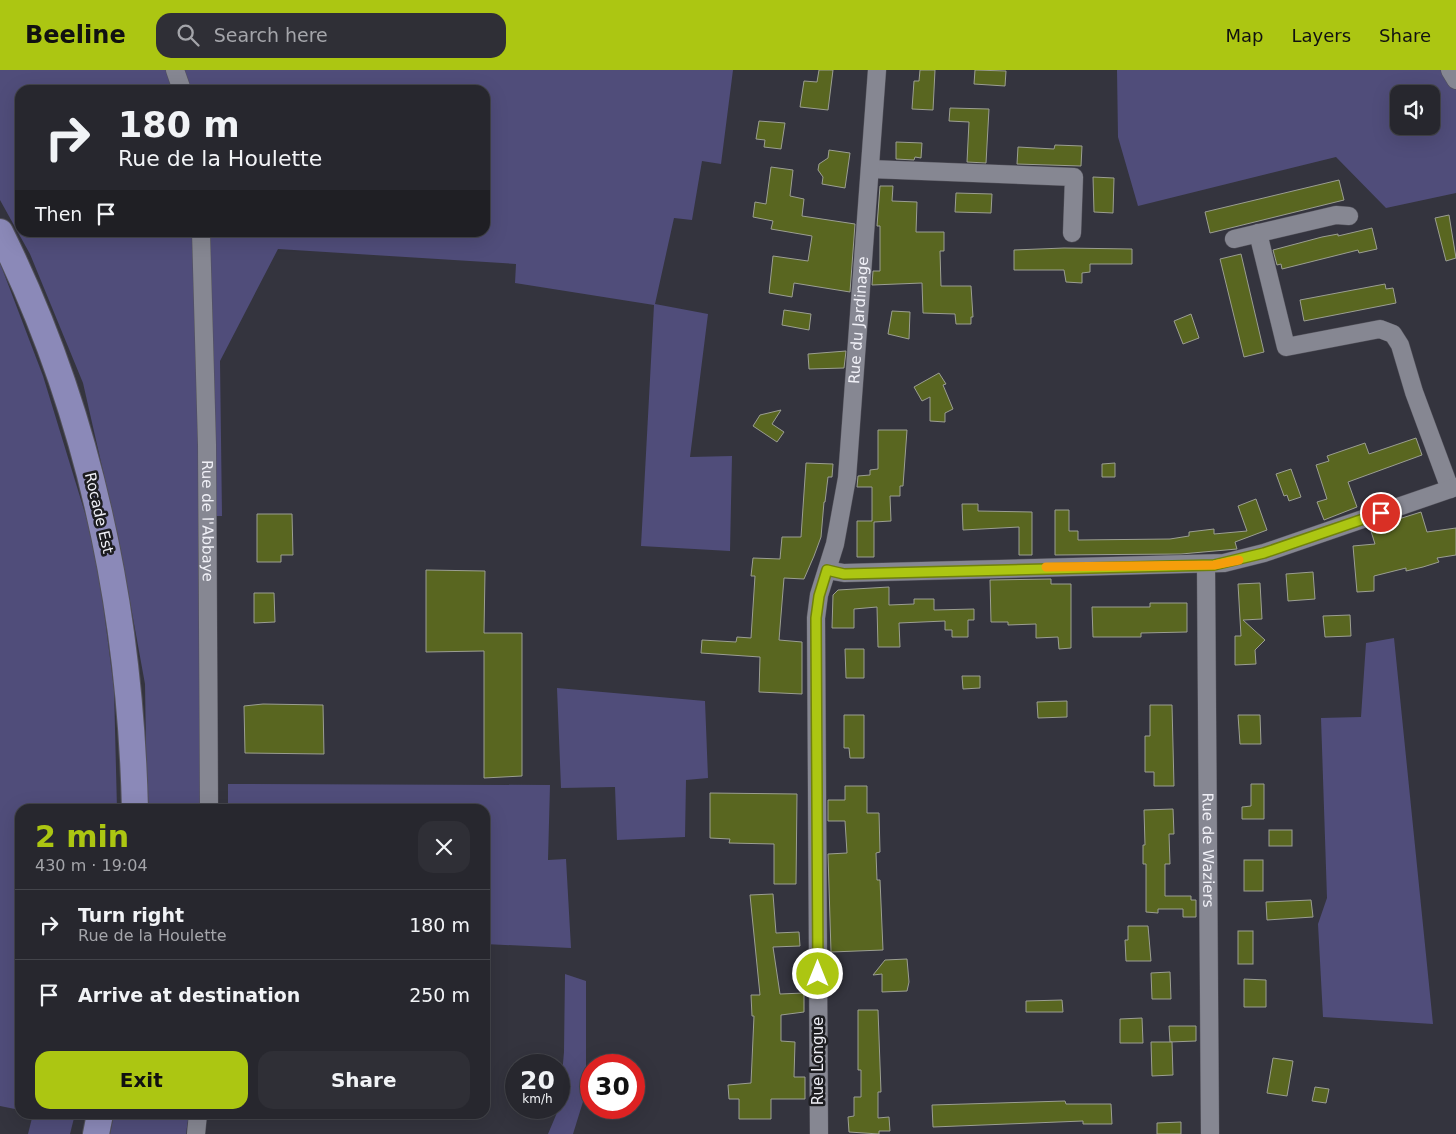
<!DOCTYPE html>
<html lang="en">
<head>
<meta charset="utf-8">
<style>
	body { margin:0; font-family:"DejaVu Sans",sans-serif; background:#2f2f36; color:#f1f3f6; height:100vh; display:flex; flex-direction:column; font-size:19px; white-space:nowrap }
	* { box-sizing:border-box; margin:0 }
	p { font-size:16px; color:#a4a5aa }
	.icon { flex:none; width:28px; height:28px; fill:none; stroke:currentColor; stroke-width:2; stroke-linecap:round; stroke-linejoin:round }
	.map { position:relative; flex:1; overflow:hidden }
	.panel { position:absolute; left:15px; top:734px; width:475px; height:315px; display:flex; flex-direction:column; background:#27272e; border-radius:15px; box-shadow:0 5px 20px #0002,0 0 0 1px #43444a }
	.panel>* { flex:none }
	.banner { position:absolute; left:15px; top:15px; width:475px; height:152px; border-radius:15px; box-shadow:0 5px 20px #0002,0 0 0 1px #43444a; background:#27272e; color:#f1f3f6; overflow:hidden }
	.buttons { position:absolute; left:1390px; top:15px; display:grid; gap:10px }
	.buttons a { display:grid; place-items:center; width:50px; height:50px; border-radius:10px; background:#27272e; box-shadow:0 5px 20px #0002,0 0 0 1px #43444a; font-size:25px }
	.speed { position:absolute; left:505px; top:984px; display:flex; gap:10px; font-size:25px; font-weight:700; text-align:center }
	.speed>* { display:grid; place-content:center; width:65px; height:65px; border-radius:50%; background:#27272e; box-shadow:0 5px 20px #0002,0 0 0 1px #43444a; line-height:1 }
	.speed small { font-size:12px; font-weight:400 }
	.speed .limit { border:8px solid #d22; background:#fff; color:#111 }
	.pin { position:absolute; display:grid; place-items:center; width:42px; height:42px; color:#fff; margin:-21px; border:2px solid #fff; border-radius:50%; box-shadow:0 1px 5px #0007 }
	.me { position:absolute; width:55px; margin:-28px; rotate:0deg; stroke-linejoin:round; filter:drop-shadow(0 0 4px #0008) }
	.turn { display:flex; align-items:center; gap:18px; height:105px; padding:0 20px; font-size:22px }
	.turn .icon { width:65px; height:65px; stroke-width:2.5 }
	.turn b { display:block; font-size:35px; line-height:42px }
	.then { display:flex; align-items:center; height:48px; padding:0 20px; background:#0003; gap:10px; font-size:19px }
	.round { display:grid; place-items:center; flex:none; width:52px; height:52px; border-radius:15px; background:#2f2f36 }
	.headline { display:flex; align-items:center; justify-content:space-between; height:85px; padding:0 20px }
	h1 { font-size:30px; font-weight:700; line-height:38px; color:#acc612 }
	.button { display:flex; gap:10px; margin-top:auto; padding:10px 20px }
	.button a { flex:1; height:58px; border-radius:15px; background:#acc612; color:#111; font-size:20px; font-weight:700; line-height:58px; text-align:center }
	.button a+a { background:#2f2f36; color:#f1f3f6 }
	ul { padding:0; list-style:none }
	li { display:flex; align-items:center; gap:15px; height:70px; padding:0 20px; border-top:1px solid #43444a }
	li div { flex:1 }
	li b { display:block; font-size:19px }
	li em { font-style:normal }
	header { display:flex; align-items:center; gap:30px; box-sizing:border-box; height:70px; padding:0 25px; background:#acc612; color:#111 }
	header strong { font-size:24px }
	nav { display:flex; gap:28px; margin-inline-start:auto; font-size:18px }
	.search { width:350px; height:45px; background:#2f2f36; display:flex; align-items:center; gap:12px; box-sizing:border-box; padding:0 18px; border-radius:15px; color:#a4a5aa; font-size:19px }
	.map>svg:first-child { display:block }
</style>
</head>
<body>
<header>
<strong>Beeline</strong>
<div class="search"><svg class="icon" aria-label="search" viewBox="0 0 24 24"><circle cx="10" cy="10" r="6"/><path d="M15 15l6 6"/></svg>Search here</div>
<nav><a>Map</a><a>Layers</a><a>Share</a></nav>
</header>
<div class="map">
<svg width="1456" height="1064" viewBox="0 0 1456 1064">
	<rect width="100%" height="100%" fill="#34343e"/>
	<!-- green -->
	<g fill="#504d7a" fill-rule="evenodd">
		<path d="M0,0h733l-12,94 -19,-3 -10,59 -18,-2 -19,86 53,10 -18,143 42,-1 -2,95 -89,-5 13,-241 -139,-22 1,-19 -238,-15 -58,112 2,155h-24l3,293h-54l-2,-125 -26,-143 -36,-158 -53,-129 -30,-54zM20,20h465v142h-465z"/>
		<path d="M1117,0h339v123l-70,15 -50,-51 -198,49 -20,-69zM1399,24h32v32h-32z"/>
		<polygon points="0,193 43,306 96,479 114,619 117,739 20,739 20,1040 0,1036"/>
		<polygon points="1394,568 1433,954 1323,947 1318,854 1327,828 1321,648 1361,647 1366,573"/>
		<polygon points="557,618 705,631 708,708 686,710 685,767 617,770 615,717 561,718"/>
		<polygon points="228,714 550,715 548,790 566,789 571,878 485,874 485,739 228,739"/>
		<polygon points="565,904 586,911 586,1022 573,1064 548,1064 559,1038 564,982"/>
		<polygon points="33,1044 75,1044 70,1064 28,1064"/>
		<polygon points="114,1044 189,1044 186,1064 110,1064"/>
	</g>
	<!-- building -->
	<g fill="#596620" stroke="#9b9e92">
		<polygon points="819,0 833,0 828,40 800,37 804,11 817,12"/>
		<polygon points="920,0 935,0 933,40 912,39 914,11 919,11"/>
		<polygon points="975,0 1006,1 1005,16 974,14"/>
		<polygon points="950,38 989,39 986,93 967,92 969,52 949,51"/>
		<polygon points="759,51 785,53 781,79 764,77 765,70 756,69"/>
		<polygon points="896,72 922,73 921,88 915,87 914,90 896,89"/>
		<polygon points="1055,75 1082,76 1081,96 1017,94 1018,77 1054,79"/>
		<polygon points="829,80 850,83 845,118 822,114 823,107 818,100 819,94 828,88"/>
		<polygon points="771,97 793,100 790,126 804,129 802,146 855,154 850,222 794,213 792,227 769,223 773,186 808,191 812,166 771,159 773,151 753,147 755,132 766,134"/>
		<polygon points="1093,107 1114,108 1113,143 1094,142"/>
		<polygon points="1339,110 1344,130 1210,163 1205,142"/>
		<polygon points="880,116 893,116 892,131 917,132 916,162 944,162 944,181 940,181 941,216 971,216 973,247 971,247 971,254 956,254 955,244 923,243 922,213 872,215 873,201 880,201 880,156 877,156"/>
		<polygon points="956,123 992,124 991,143 955,142"/>
		<polygon points="1449,145 1456,188 1446,191 1435,148"/>
		<polygon points="1372,158 1377,179 1359,183 1358,180 1282,199 1281,194 1277,195 1273,180 1322,167 1338,164 1338,166"/>
		<polygon points="1064,178 1132,179 1132,194 1090,194 1090,202 1082,203 1082,213 1066,212 1064,200 1014,200 1014,180"/>
		<polygon points="1241,184 1264,282 1244,287 1220,189"/>
		<polygon points="1385,214 1386,219 1393,218 1396,233 1304,251 1300,230"/>
		<polygon points="784,240 811,244 809,260 782,255"/>
		<polygon points="892,241 910,242 909,269 888,264"/>
		<polygon points="1191,244 1199,268 1183,274 1174,251"/>
		<polygon points="846,281 844,298 809,299 808,284"/>
		<polygon points="939,303 946,314 943,315 953,339 945,343 945,352 930,351 930,327 922,331 914,317"/>
		<polygon points="781,340 772,354 784,362 777,372 753,356 760,345"/>
		<polygon points="878,360 907,360 903,416 900,416 900,426 890,426 891,451 874,452 874,487 857,487 857,451 872,451 872,417 857,417 858,406 870,405 870,400 878,399"/>
		<polygon points="1416,368 1422,385 1348,412 1357,437 1324,450 1317,432 1327,429 1316,395 1329,391 1327,386 1365,373 1369,384"/>
		<polygon points="806,393 833,394 832,407 828,407 825,432 824,432 821,467 814,486 804,509 784,508 779,570 802,572 802,624 759,622 760,587 701,583 702,570 736,572 737,567 751,568 755,506 751,506 753,488 780,489 782,467 801,467"/>
		<polygon points="1115,393 1115,407 1102,407 1102,394"/>
		<polygon points="1291,399 1301,427 1289,431 1287,425 1284,426 1276,404"/>
		<polygon points="1256,429 1267,460 1235,472 1237,479 1181,484 1055,485 1055,440 1069,440 1069,461 1078,461 1078,470 1170,469 1189,466 1189,462 1214,459 1214,464 1247,461 1238,436"/>
		<polygon points="962,434 978,434 978,441 1032,442 1032,485 1019,485 1019,457 963,460"/>
		<polygon points="1421,442 1427,462 1456,458 1456,485 1437,488 1439,492 1423,497 1406,501 1406,498 1374,506 1374,521 1357,522 1353,476 1375,474 1370,458"/>
		<polygon points="257,444 292,444 293,485 281,485 281,492 257,492"/>
		<polygon points="426,500 485,501 484,563 522,563 522,706 484,708 484,581 426,582"/>
		<polygon points="1313,502 1315,529 1288,531 1286,504"/>
		<polygon points="1051,509 1051,514 1071,514 1071,578 1059,579 1058,567 1036,568 1036,554 1008,555 1008,552 991,552 990,510"/>
		<polygon points="1260,513 1262,549 1243,550 1265,570 1255,580 1256,594 1235,595 1235,566 1241,566 1238,514"/>
		<polygon points="889,517 889,535 914,534 914,529 934,529 934,540 974,539 974,550 968,550 968,567 952,567 952,560 945,560 945,551 899,553 900,577 878,577 877,537 854,539 854,558 832,558 833,525 838,520"/>
		<polygon points="254,523 274,523 275,552 254,553"/>
		<polygon points="1150,533 1187,533 1187,562 1141,563 1141,567 1093,567 1092,537 1150,537"/>
		<polygon points="1350,545 1351,566 1325,567 1323,546"/>
		<polygon points="845,579 864,579 864,608 846,608"/>
		<polygon points="962,606 980,606 980,618 963,619"/>
		<polygon points="1067,631 1067,647 1038,648 1037,632"/>
		<polygon points="263,634 323,635 324,684 245,683 244,636"/>
		<polygon points="1150,635 1172,635 1174,716 1154,716 1154,702 1145,702 1145,666 1150,666"/>
		<polygon points="844,645 864,645 864,688 850,688 849,678 844,678"/>
		<polygon points="1238,645 1260,645 1261,674 1240,674"/>
		<polygon points="1251,714 1264,714 1264,749 1242,749 1242,737 1251,736"/>
		<polygon points="845,716 867,716 867,743 879,743 880,782 876,783 877,810 880,810 883,880 831,882 828,784 847,783 845,751 828,751 828,730 845,730"/>
		<polygon points="710,723 797,724 796,814 774,814 774,774 729,773 730,769 710,768"/>
		<polygon points="1173,739 1174,764 1169,764 1170,794 1165,794 1165,826 1191,826 1191,830 1196,830 1196,847 1183,847 1183,839 1158,839 1158,843 1146,842 1146,794 1143,794 1143,775 1145,775 1144,740"/>
		<rect x="1269" y="760" width="23" height="16"/>
		<rect x="1244" y="790" width="19" height="31"/>
		<polygon points="773,824 776,863 799,862 800,876 773,877 780,924 804,923 804,942 781,945 781,971 795,972 794,1007 805,1007 805,1029 771,1029 771,1049 739,1049 739,1029 729,1029 728,1015 751,1013 754,946 752,946 751,925 760,925 750,825"/>
		<polygon points="1311,830 1313,847 1267,850 1266,832"/>
		<polygon points="1128,856 1148,856 1151,891 1126,891 1125,870 1128,870"/>
		<rect x="1238" y="861" width="15" height="33"/>
		<polygon points="907,889 909,912 907,921 882,922 882,904 873,905 885,890"/>
		<polygon points="1170,902 1171,929 1152,929 1151,903"/>
		<polygon points="1244,909 1266,910 1266,937 1244,937"/>
		<polygon points="1062,930 1063,942 1026,942 1026,931"/>
		<polygon points="858,940 878,940 881,1022 878,1022 878,1048 889,1047 890,1061 879,1061 879,1064 849,1062 848,1047 854,1046 854,1027 861,1027 861,1000 858,1000"/>
		<polygon points="1142,948 1143,973 1120,973 1120,949"/>
		<polygon points="1169,956 1196,956 1196,971 1170,972"/>
		<polygon points="1151,972 1172,972 1173,1005 1152,1006"/>
		<polygon points="1273,988 1293,991 1287,1026 1267,1023"/>
		<polygon points="1315,1017 1329,1019 1326,1033 1312,1031"/>
		<polygon points="1065,1031 1066,1034 1111,1034 1112,1054 1083,1054 1083,1051 933,1057 932,1035"/>
		<polygon points="1181,1052 1181,1064 1157,1064 1157,1053"/>
	</g>
	<g fill="none" stroke-linecap="round" stroke-linejoin="round">
		<!-- street casing -->
		<g stroke="#53525b" stroke-width="19">
			<g id="street">
				<polyline points="175,0 182,20"/>
				<polyline points="1450,0 1456,10"/>
				<polyline points="870,99 1074,107 1072,163"/>
				<path id="s1" d="M201,162l6,213 2,364"/>
				<polyline points="1258,163 1286,277 1380,259 1393,264 1400,275 1414,322 1450,419"/>
				<polyline points="1234,169 1336,145 1349,146"/>
				<path id="s2" d="M1206,495l4,569"/>
				<polyline points="827,500 844,503 1224,493 1264,483 1456,417"/>
				<polyline points="196,1064 198,1044"/>
				<path id="s3" d="M819,1064l-3,-516 3,-23 16,-51 12,-66 30,-408"/>
			</g>
		</g>
		<!-- primary casing -->
		<g stroke="#53525b" stroke-width="28">
			<g id="primary">
				<path d="M0,162c90,182 130,375 135,577"/>
				<polyline points="96,1064 100,1044"/>
			</g>
		</g>
		<!-- street -->
		<use href="#street" stroke="#868792" stroke-width="18"/>
		<!-- primary -->
		<use href="#primary" stroke="#8b89b8" stroke-width="26"/>
	</g>
	<g fill="none" stroke-linecap="round" stroke-linejoin="round">
		<!-- route casing -->
		<g stroke="#70810c" stroke-width="12">
			<polyline id="route" points="818,904 816,548 819,526 827,500 844,504 1214,495 1264,483 1381,443"/>
		</g>
		<!-- route -->
		<use href="#route" stroke="#acc612" stroke-width="9"/>
		<!-- slow -->
		<polyline stroke="#f59e0b" stroke-width="9" points="1046,497 1214,495 1239,490"/>
	</g>
	<g text-anchor="middle" dominant-baseline="central" stroke-width="5" stroke-linejoin="round" paint-order="stroke">
		<!-- street labels -->
		<g font-size="15" fill="#f0f0f7" stroke="#1c1c20">
			<text stroke="none"><textPath href="#s3" startOffset="818">Rue du Jardinage</textPath></text>
			<text transform="translate(99 443) rotate(77)">Rocade Est</text>
			<text stroke="none"><textPath href="#s1" startOffset="289">Rue de l'Abbaye</textPath></text>
			<text stroke="none"><textPath href="#s2" startOffset="285">Rue de Waziers</textPath></text>
			<text transform="translate(818 991) rotate(-90)">Rue Longue</text>
		</g>
	</g>
</svg>
<div class="buttons">
<a><svg class="icon" aria-label="sound" viewBox="0 0 24 24"><path d="M4 9h4l5-4v14l-5-4H4zM17 9q2 3 0 6"/></svg></a>
</div>
<div class="speed"><div>20<small>km/h</small></div><div class="limit">30</div></div>
<div class="pin" style="left:1381px;top:443px;background:#d93025"><svg class="icon" aria-label="arrive" viewBox="0 0 24 24"><path d="M6 21V4h12l-3 4 3 4H6"/></svg></div>
<svg class="me" style="left:818px;top:904px" viewBox="-20 -20 40 40"><circle r="17" fill="#acc612" stroke="#fff" stroke-width="3"/><path d="M0-11L8 9 0 5-8 9z" fill="#fff"/></svg>
<div class="banner">
<div class="turn"><svg class="icon" aria-label="right" viewBox="0 0 24 24"><path d="M7 20v-9h11M14 6l5 5-5 5"/></svg><div><b>180 m</b>Rue de la Houlette</div></div>
<div class="then">Then<svg class="icon" aria-label="arrive" viewBox="0 0 24 24"><path d="M6 21V4h12l-3 4 3 4H6"/></svg></div>
</div>
<section class="panel">
<div class="headline"><div><h1>2 min</h1><p>430 m · 19:04</p></div><a class="round"><svg class="icon" aria-label="close" viewBox="0 0 24 24"><path d="M6 6l12 12M18 6L6 18"/></svg></a></div>
<ul>
<li><svg class="icon" aria-label="right" viewBox="0 0 24 24"><path d="M7 20v-9h11M14 6l5 5-5 5"/></svg><div><b>Turn right</b><p>Rue de la Houlette</p></div><em>180 m</em></li>
<li><svg class="icon" aria-label="arrive" viewBox="0 0 24 24"><path d="M6 21V4h12l-3 4 3 4H6"/></svg><div><b>Arrive at destination</b></div><em>250 m</em></li>
</ul>
<div class="button"><a>Exit</a><a>Share</a></div>
</section>
</div>
</body>
</html>
